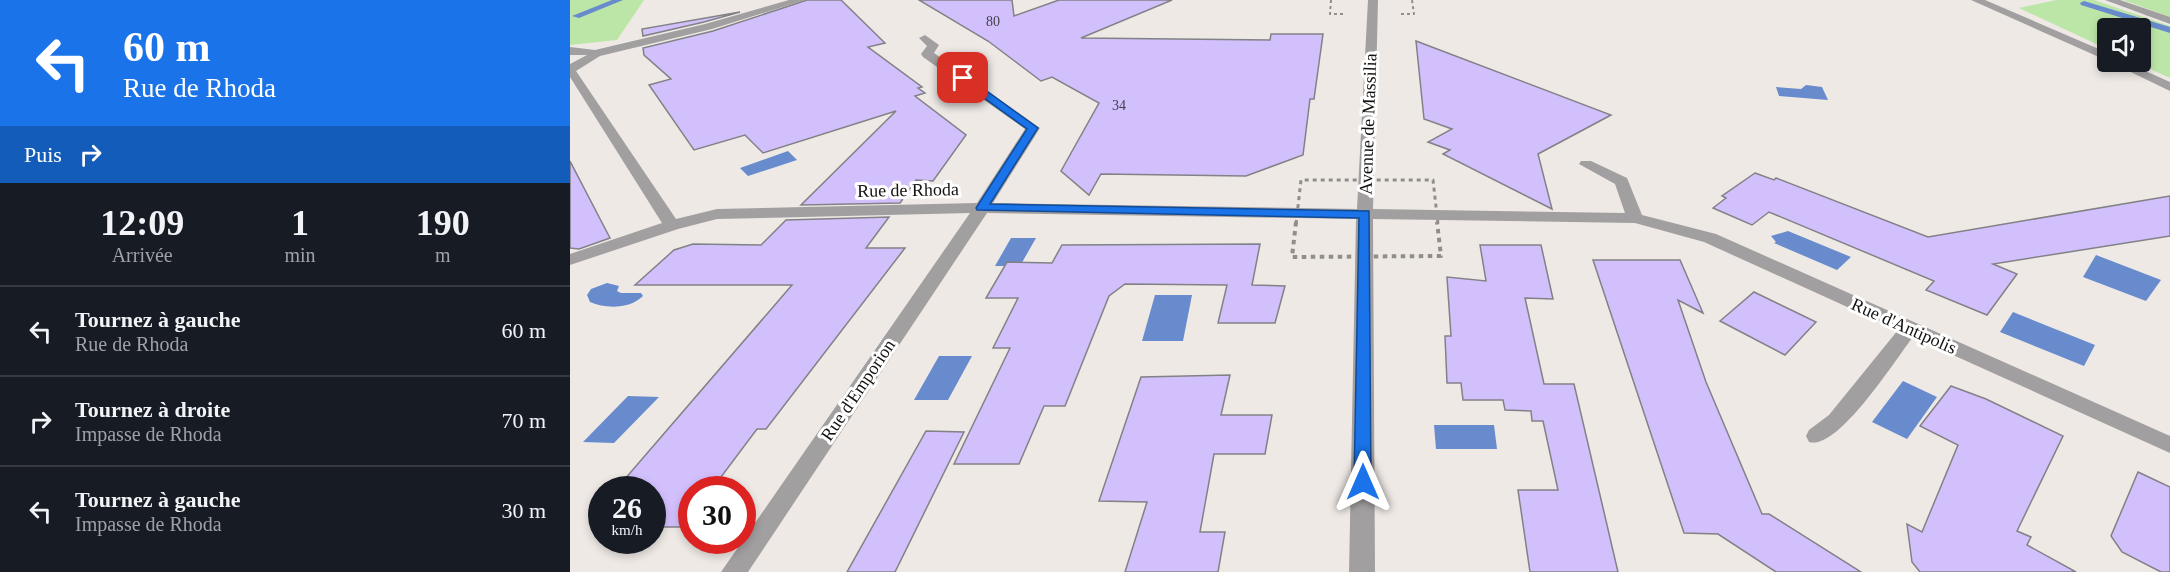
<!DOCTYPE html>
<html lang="fr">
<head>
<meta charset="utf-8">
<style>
	body { margin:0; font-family:"Times New Roman",serif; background:#20242c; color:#f1f3f6; height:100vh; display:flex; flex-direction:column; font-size:22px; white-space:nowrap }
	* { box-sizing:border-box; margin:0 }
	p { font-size:20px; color:#9ea1a6 }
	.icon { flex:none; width:33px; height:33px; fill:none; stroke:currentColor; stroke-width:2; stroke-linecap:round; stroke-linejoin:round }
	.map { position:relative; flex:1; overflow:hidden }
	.side { display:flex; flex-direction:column; background:#171b24; width:570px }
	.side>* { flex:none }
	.banner { background:#1a73e8; color:#fff; overflow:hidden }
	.fabs { position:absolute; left:1527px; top:18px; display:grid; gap:12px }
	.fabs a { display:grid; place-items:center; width:54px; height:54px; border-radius:6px; background:#171b24; box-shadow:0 3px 9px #0003; font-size:30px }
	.speed { position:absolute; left:18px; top:476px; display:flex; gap:12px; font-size:30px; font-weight:700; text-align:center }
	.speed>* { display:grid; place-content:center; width:78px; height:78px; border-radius:50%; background:#171b24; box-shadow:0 3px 9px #0003; line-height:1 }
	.speed small { font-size:15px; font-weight:400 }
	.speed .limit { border:9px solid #d22; background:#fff; color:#111 }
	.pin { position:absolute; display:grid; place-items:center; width:51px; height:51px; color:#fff; margin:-26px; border-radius:12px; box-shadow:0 3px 9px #0006 }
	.me { position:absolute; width:66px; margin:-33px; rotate:0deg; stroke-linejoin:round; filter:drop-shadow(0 0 4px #0008) }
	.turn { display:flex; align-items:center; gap:21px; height:126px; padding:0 24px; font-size:27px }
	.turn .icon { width:78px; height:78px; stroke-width:2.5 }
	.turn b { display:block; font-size:42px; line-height:51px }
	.then { display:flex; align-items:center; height:57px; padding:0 24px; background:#0003; gap:12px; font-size:22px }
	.eta { display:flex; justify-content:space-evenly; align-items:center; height:102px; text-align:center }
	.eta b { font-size:36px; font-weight:800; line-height:42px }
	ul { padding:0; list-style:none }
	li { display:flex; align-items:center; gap:18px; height:90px; padding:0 24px; border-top:2px solid #363941 }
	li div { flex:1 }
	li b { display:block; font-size:22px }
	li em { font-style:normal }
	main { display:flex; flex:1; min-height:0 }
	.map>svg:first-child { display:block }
</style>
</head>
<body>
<main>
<section class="side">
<div class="banner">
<div class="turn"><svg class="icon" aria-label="left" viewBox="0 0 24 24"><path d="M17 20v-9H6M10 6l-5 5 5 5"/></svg><div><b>60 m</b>Rue de Rhoda</div></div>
<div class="then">Puis<svg class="icon" aria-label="right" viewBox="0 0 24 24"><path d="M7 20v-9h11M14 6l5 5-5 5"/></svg></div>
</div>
<div class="eta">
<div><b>12:09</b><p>Arrivée</p></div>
<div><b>1</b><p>min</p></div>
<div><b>190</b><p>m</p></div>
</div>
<ul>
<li><svg class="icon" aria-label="left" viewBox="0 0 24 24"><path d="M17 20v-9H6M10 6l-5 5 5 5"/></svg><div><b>Tournez à gauche</b><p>Rue de Rhoda</p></div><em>60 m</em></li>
<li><svg class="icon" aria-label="right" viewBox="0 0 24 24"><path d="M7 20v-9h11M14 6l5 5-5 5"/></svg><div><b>Tournez à droite</b><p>Impasse de Rhoda</p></div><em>70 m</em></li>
<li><svg class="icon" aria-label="left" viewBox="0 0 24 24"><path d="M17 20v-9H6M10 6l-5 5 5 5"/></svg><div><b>Tournez à gauche</b><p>Impasse de Rhoda</p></div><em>30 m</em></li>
</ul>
</section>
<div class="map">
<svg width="1600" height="572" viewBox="0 0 1600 572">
	<rect width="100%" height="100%" fill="#eee9e5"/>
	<!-- green -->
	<g fill="#bce6a7">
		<polygon points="0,0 74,0 47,40 0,45"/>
		<polygon points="1486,0 1524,0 1600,26 1600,78 1565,62 1570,62 1570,28 1538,28 1537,49 1449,8"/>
		<polygon points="1553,0 1600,0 1600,17"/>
	</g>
	<!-- water -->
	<g fill="#678bcd">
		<polygon points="1236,85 1252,87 1258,100 1209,96 1206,87 1231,89"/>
		<polygon points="218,151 227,160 178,176 170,168"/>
		<polygon points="1218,231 1281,257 1267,270 1204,243 1206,242 1201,236"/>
		<polygon points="441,238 466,238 450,266 425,266"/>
		<polygon points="1526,255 1591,280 1576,301 1513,277"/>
		<path d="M37,283l12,3 -2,5 4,2h20l2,3c-13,13 -37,13 -53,6l-3,-7 4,-6z"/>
		<polygon points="585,295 622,295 613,341 572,341"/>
		<polygon points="1443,312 1525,345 1514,366 1430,332"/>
		<polygon points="369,356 402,356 378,400 344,400"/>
		<polygon points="1333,381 1367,397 1337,439 1302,422"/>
		<polygon points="58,396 89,397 44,443 13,442"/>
		<polygon points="864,425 924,425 927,449 866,449"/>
	</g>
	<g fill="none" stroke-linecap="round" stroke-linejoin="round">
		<!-- stream -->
		<g fill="#678bcd" fill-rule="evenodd">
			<polygon points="42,0 53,0 9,18 2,16"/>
			<polygon points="1514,1 1600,27 1600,33 1511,5 1510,3"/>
		</g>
	</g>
	<!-- building -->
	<g fill="#d2c0fd" stroke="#828186" stroke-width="1.5">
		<polygon points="237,0 271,0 315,43 298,47 352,87 348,88 355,93 345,96 396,135 363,181 346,180 330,203 231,205 326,111 193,153 175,135 124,150 79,85 101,79 74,55 73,48 143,31"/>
		<polygon points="349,0 442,0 444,16 489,0 602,0 511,38 700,40 701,34 753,34 744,99 740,99 733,155 676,176 531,174 519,195 491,171 529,103 482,77 471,81 418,41"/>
		<polygon points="170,12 134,22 73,36 72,29"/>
		<polygon points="846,41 1041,115 968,154 982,209 873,154 880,150 858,142 882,129 854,119"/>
		<polygon points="0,161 40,238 9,249 0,248"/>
		<polygon points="1185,173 1204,180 1206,178 1358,237 1600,196 1600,236 1423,264 1447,274 1417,315 1356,290 1364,281 1199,212 1182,225 1143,208 1156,198 1152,196"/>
		<polygon points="319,217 296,248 335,248 196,429 187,429 142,489 122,489 122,515 112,527 82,527 82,489 55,489 63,480 54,480 222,285 65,285 104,250 123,244 191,245 216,220"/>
		<polygon points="690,244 682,285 715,286 705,323 648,323 657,285 555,284 539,296 495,406 474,406 449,464 384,464 440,348 423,348 448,298 416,298 437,262 482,263 492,245"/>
		<polygon points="910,245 971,245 983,299 955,298 974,384 1004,384 1048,572 960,572 948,490 988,490 973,421 962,421 961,411 935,410 933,400 893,400 891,383 877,383 875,336 881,336 877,277 916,281"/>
		<polygon points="1023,260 1110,260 1133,313 1108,300 1136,382 1192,514 1199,514 1291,572 1206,572 1148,534 1114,533"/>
		<polygon points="1184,292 1246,322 1215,355 1150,321"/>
		<polygon points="660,375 651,415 702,415 695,454 644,454 630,532 655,532 648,572 555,572 577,502 529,501 571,377"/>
		<polygon points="1381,386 1416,399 1493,436 1447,531 1461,537 1457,545 1506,572 1350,572 1342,562 1337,524 1352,532 1388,445 1350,426"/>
		<polygon points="356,431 394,432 325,572 277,572"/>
		<polygon points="1568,472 1600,487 1600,572 1591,572 1552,552 1541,536"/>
	</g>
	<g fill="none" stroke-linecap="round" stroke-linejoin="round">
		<!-- path-far2 -->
		<g stroke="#918e8a" stroke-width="2" stroke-dasharray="3 3" stroke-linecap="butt">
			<polyline points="761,0 760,14 775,14"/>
			<polyline points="831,14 844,14 842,0"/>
		</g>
		<!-- path-far1 -->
		<polyline stroke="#918e8a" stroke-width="3" stroke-dasharray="4 4" stroke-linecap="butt" points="726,224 731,180 863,180 868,224"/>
		<!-- path -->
		<polyline stroke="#918e8a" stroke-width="4" stroke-dasharray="4.5 4.5" stroke-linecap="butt" points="726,222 722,257 871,256 867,222"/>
		<!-- minor -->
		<g fill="#a29fa0" fill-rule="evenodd">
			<path d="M219,0h16l-93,29 -112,27 -24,15 100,148 41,-10 260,-6 48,-74 -102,-72 -2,-3 6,-8 -8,-8 6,-3 14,10 -5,8 106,75 -47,75 364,6 11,-209h10l-5,209 252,4 -10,-29 -36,-20 2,-3h10l36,17 15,37 74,19 454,202v17l-257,-116c-18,23 -75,114 -104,105l-3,-6 3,-6 20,-15 69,-85 -194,-88 -69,-19 -262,-4 2,353h-26l7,-353 -369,-6 -239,359h-27l249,-359 -253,6 -39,10 -108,36v-11l92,-31 -92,-146v-13l17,-9h-17v-8l25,3 110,-26z"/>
			<polygon points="1401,0 1415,0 1538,53 1538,61"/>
			<polygon points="1535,0 1550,0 1600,17 1600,24"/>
			<polygon points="1540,62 1555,62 1600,82 1600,91"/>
		</g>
	</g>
	<!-- route -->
	<polygon fill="#1a73e8" stroke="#114b97" stroke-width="1.5" points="389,76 396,76 468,128 420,204 799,211 801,482 799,487 786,487 784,482 789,218 407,210 406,208 457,129 389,80"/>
	<g text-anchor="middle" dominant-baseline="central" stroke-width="6" stroke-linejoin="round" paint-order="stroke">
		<!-- far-number labels -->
		<g font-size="14" fill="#433e4b">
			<text x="423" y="21">80</text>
			<text x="549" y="105">34</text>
		</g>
		<!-- street labels -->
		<g font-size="18" fill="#131210" stroke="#fff">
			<text transform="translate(798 124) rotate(-88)">Avenue de Massilia</text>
			<text transform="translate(338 190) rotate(-1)">Rue de Rhoda</text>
			<text transform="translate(1334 326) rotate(24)">Rue d'Antipolis</text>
			<text transform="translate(288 390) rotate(-56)">Rue d'Emporion</text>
		</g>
	</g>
</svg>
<div class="fabs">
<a><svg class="icon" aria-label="sound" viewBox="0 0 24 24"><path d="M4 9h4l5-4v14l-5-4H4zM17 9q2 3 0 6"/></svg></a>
</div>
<div class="speed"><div>26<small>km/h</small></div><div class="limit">30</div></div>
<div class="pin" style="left:393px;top:78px;background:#d93025"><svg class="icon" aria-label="arrive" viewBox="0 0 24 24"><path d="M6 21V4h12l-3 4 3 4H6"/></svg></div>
<svg class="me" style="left:793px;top:482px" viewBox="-20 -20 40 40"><path d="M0-17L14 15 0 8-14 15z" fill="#1a73e8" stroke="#fff" stroke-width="4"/></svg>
</div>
</main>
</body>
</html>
